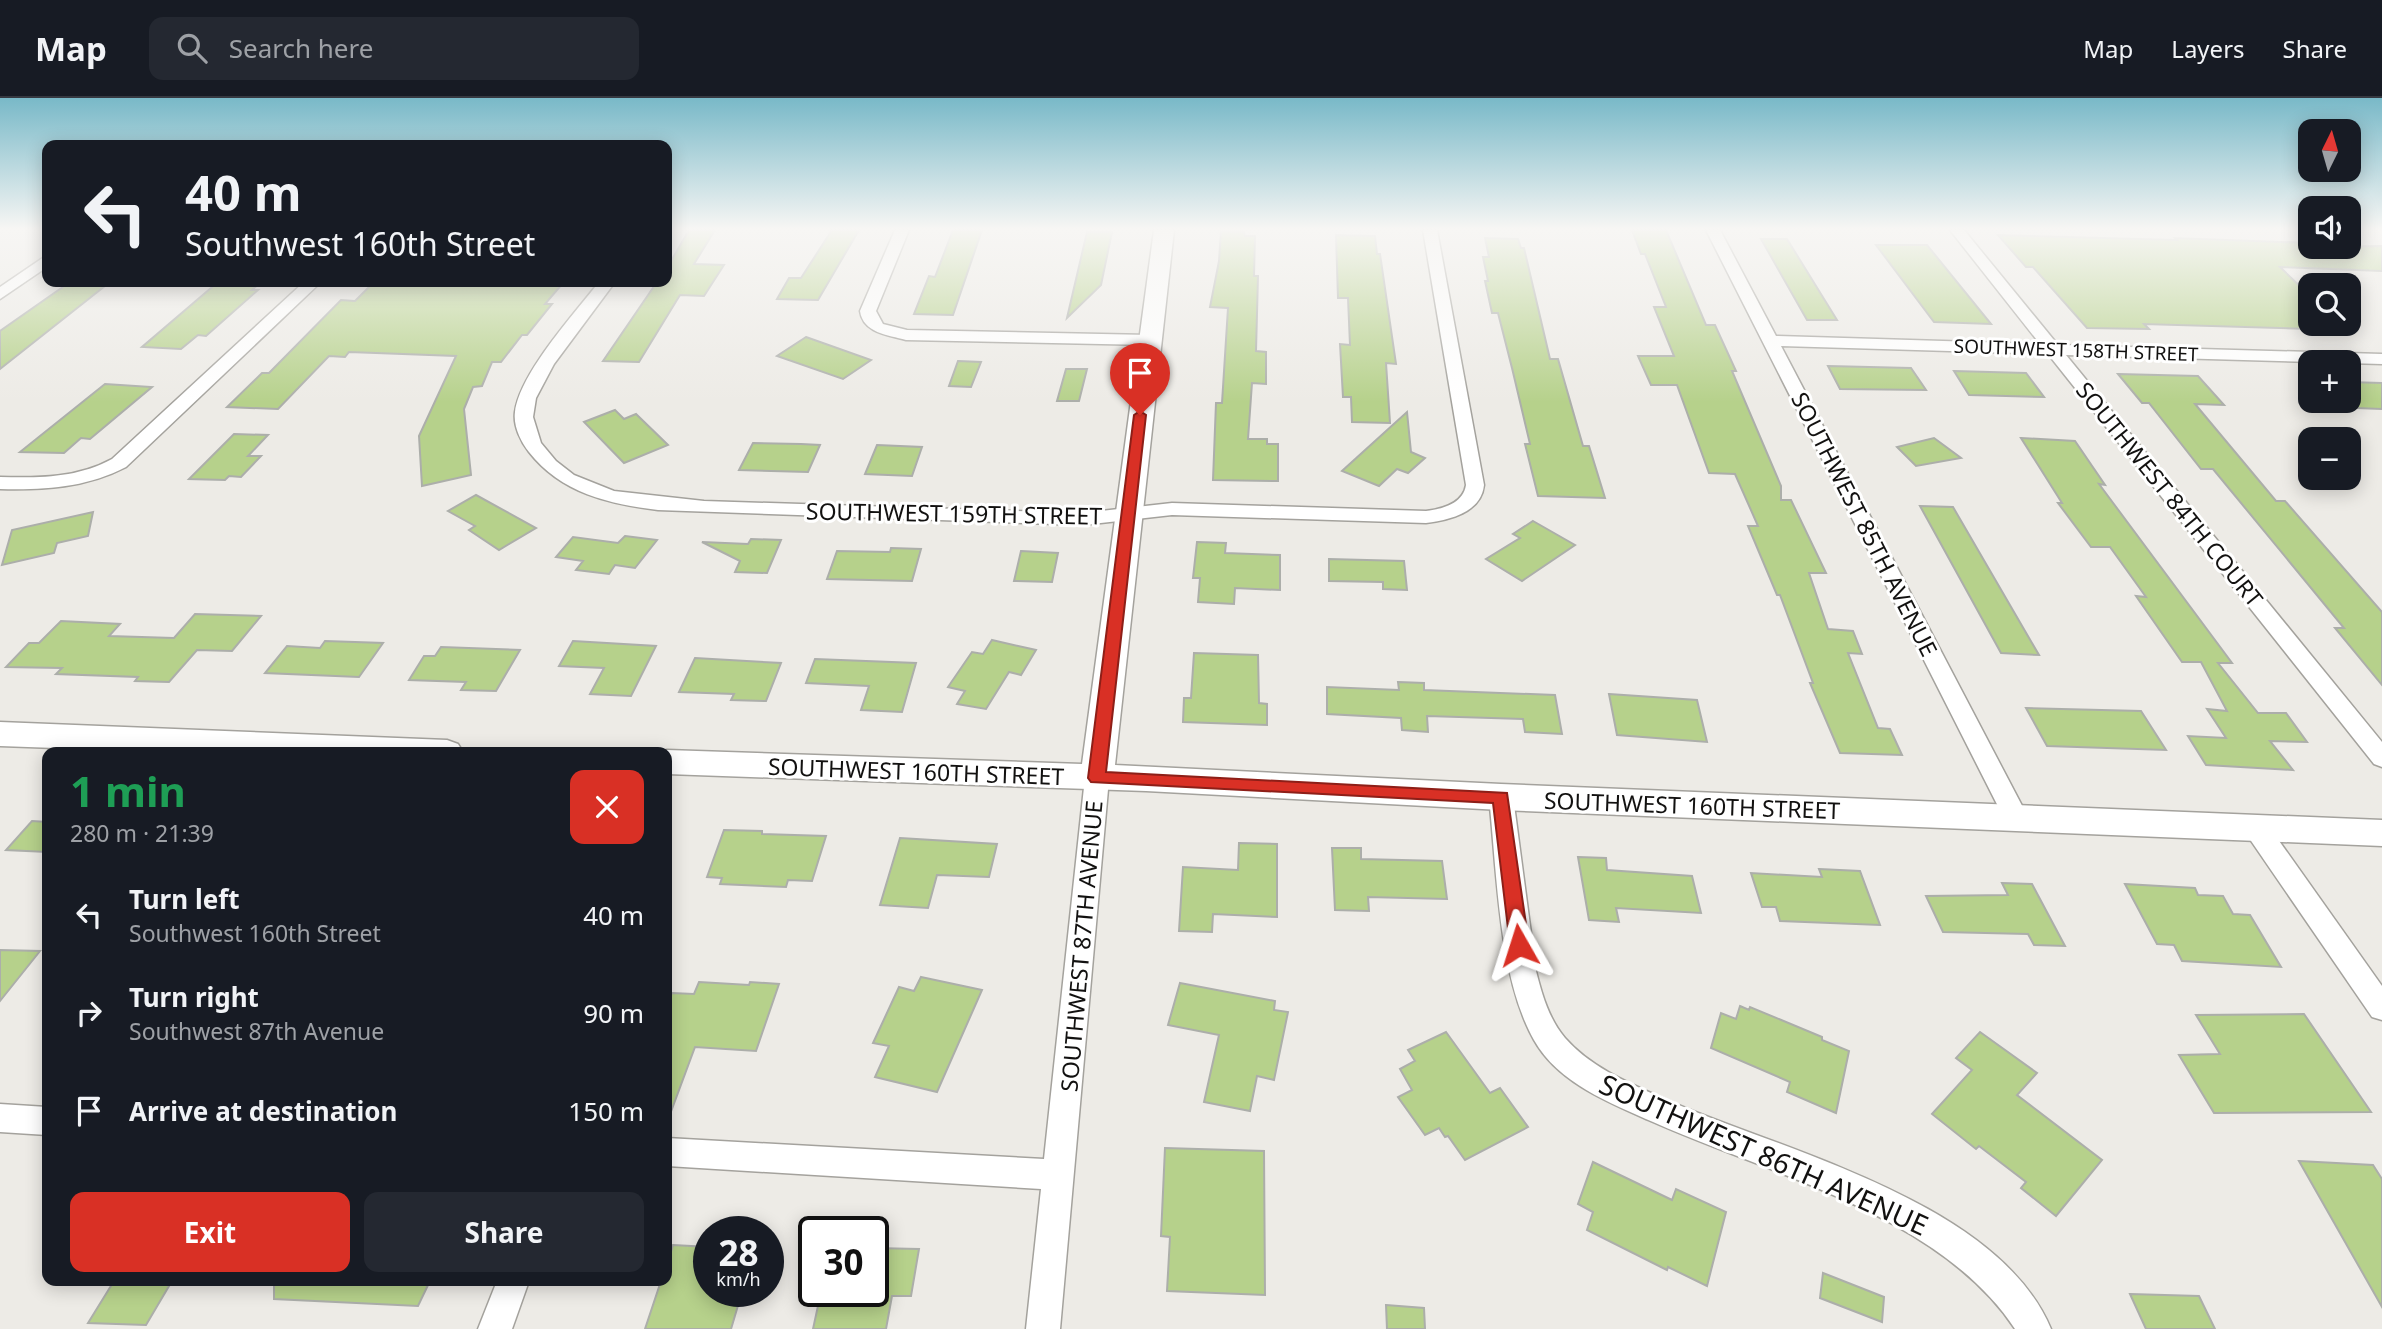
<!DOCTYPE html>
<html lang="en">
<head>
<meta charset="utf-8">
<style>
	body { margin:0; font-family:"Noto Sans",sans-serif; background:#242831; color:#f1f3f6; height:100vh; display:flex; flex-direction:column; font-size:26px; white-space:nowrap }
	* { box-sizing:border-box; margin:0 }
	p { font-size:23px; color:#9ea1a6 }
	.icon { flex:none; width:38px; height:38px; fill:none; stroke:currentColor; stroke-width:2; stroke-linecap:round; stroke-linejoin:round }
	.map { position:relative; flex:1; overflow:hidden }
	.drawer { position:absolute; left:42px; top:649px; width:630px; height:539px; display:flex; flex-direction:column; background:#171b24; border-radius:14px; box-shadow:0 4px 18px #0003 }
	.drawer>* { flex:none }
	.top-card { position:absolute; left:42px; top:42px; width:630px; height:147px; border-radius:14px; box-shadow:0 4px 18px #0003; background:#171b24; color:#f1f3f6; overflow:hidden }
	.needle { width:46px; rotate:5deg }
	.controls { position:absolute; left:2298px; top:21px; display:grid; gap:14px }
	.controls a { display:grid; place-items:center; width:63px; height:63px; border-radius:14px; background:#171b24; box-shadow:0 4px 18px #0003; font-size:35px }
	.speed { position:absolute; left:693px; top:1118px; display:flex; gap:14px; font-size:35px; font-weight:700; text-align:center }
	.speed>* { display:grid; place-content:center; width:91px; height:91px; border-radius:50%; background:#171b24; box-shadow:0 4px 18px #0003; line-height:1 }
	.speed small { font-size:18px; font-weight:400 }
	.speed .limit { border:4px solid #111; border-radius:10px; background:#fff; color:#111 }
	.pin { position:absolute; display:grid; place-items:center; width:60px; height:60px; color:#fff; margin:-72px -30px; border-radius:50% 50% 50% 0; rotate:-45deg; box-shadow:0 0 7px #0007 }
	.pin .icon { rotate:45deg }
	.me { position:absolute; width:77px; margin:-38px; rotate:354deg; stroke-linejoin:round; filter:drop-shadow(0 0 5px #0008) }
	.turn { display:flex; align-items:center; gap:24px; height:147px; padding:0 28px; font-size:32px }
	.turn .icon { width:91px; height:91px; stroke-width:2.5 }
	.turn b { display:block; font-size:49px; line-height:60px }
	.round { display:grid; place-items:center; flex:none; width:74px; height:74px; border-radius:14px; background:#242831 }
	.headline { display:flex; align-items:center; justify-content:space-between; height:119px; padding:0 28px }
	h1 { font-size:42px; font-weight:700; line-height:52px; color:#1e9e55 }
	.button { display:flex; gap:14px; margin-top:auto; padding:14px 28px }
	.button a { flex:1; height:80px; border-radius:14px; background:#d93025; color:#fff; font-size:28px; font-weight:700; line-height:80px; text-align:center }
	.button a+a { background:#242831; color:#f1f3f6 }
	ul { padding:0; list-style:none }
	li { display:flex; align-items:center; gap:21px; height:98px; padding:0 28px }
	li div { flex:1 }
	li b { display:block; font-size:26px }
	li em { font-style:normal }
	header { display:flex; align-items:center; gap:42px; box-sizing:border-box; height:98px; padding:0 35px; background:#171b24; border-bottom:2px solid #363941 }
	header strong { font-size:33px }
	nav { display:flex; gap:38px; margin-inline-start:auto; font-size:24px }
	.search { width:490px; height:63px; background:#242831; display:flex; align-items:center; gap:18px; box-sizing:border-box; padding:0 24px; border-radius:14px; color:#9ea1a6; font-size:26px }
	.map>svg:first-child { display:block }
</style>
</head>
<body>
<header>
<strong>Map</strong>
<div class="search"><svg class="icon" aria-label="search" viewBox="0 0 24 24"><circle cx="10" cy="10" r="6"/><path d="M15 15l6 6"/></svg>Search here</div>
<nav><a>Map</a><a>Layers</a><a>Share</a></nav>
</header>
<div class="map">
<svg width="2382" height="1231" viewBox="0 0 2382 1231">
	<rect width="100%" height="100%" fill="#edebe6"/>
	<!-- building -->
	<g fill="#b6d18b" stroke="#acaeaa" stroke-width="2">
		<polygon points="689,132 715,132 694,166 724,167 704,198 680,197 639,264 603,263 657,184 667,184 667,170"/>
		<polygon points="832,132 859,132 818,202 777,201 789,180 801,180"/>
		<polygon points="953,132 982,132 953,217 914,216 929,178 935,179"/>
		<polygon points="1632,132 1666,132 1706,227 1715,227 1736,273 1732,273 1781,388 1781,402 1791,402 1826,475 1809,475 1828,531 1853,533 1862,556 1848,555 1878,630 1890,631 1902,657 1840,655 1810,585 1813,585 1780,497 1777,497 1748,428 1758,428 1735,376 1709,375 1677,287 1651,287 1638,258 1674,258 1654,209 1666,209 1645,156 1641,156"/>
		<polygon points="1221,133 1244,134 1245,138 1255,138 1254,178 1258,178 1256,253 1266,254 1266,286 1252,285 1248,341 1267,341 1267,346 1278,346 1278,383 1213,382 1216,305 1222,305 1228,210 1210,209 1219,163"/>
		<polygon points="1087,134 1112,134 1101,187 1067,220"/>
		<polygon points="1336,137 1375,138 1377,156 1380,156 1396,266 1386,265 1390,325 1352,324 1351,299 1343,299 1340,246 1350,247 1348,200 1338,200"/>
		<polygon points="1998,137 2177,142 2175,140 2310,145 2310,149 2382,148 2382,173 2280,169 2310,198 2310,231 2144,226 2149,231 2087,230 2033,169 2026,169"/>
		<polygon points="1485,140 1518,141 1521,150 1524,150 1550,261 1558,261 1583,348 1589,348 1605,400 1538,398 1525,346 1530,346 1512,270 1498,215 1492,215 1485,183 1488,183 1483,159 1489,159"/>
		<polygon points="1761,141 1787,141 1837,222 1807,222"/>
		<polygon points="1876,147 1927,147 1991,226 1934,224"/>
		<polygon points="70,184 110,184 0,271 0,233"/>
		<polygon points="218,184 261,184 252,192 258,192 206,238 198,237 181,251 142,249"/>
		<polygon points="374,184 563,185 545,206 552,206 527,237 522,237 501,264 492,264 482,288 473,289 464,311 471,377 422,388 419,338 456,258 349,254 345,259 329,258 278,311 227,309 262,275 269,275 341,202 355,203"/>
		<polygon points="806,239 871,262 843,281 777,258"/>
		<polygon points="958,263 981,264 971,289 949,288"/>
		<polygon points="1828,268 1911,270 1926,292 1840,291"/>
		<polygon points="1066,271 1087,271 1079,303 1057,303"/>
		<polygon points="1954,273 2026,275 2044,299 1969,297"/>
		<polygon points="2118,276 2198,278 2224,307 2195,306 2276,403 2285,403 2382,514 2382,587 2335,530 2344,530 2213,371 2201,371 2149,305 2142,305"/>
		<polygon points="2348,284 2382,285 2382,311 2330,309 2325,303 2348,303"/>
		<polygon points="105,286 152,289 90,341 81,340 64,355 20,354"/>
		<polygon points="615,312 624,321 636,316 668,347 624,365 584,324"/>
		<polygon points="1407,314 1411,354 1425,360 1408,375 1397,371 1379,388 1342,373"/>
		<polygon points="234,336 268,337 248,358 261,358 241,379 229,378 225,382 189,381"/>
		<polygon points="1934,340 1961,360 1916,368 1897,349"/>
		<polygon points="2021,340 2075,343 2105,387 2099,386 2232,565 2218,565 2258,615 2286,615 2307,644 2270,643 2293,672 2206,667 2188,638 2226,640 2207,611 2227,613 2201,564 2182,564 2136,498 2146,499 2110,449 2091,449 2058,405 2062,405"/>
		<polygon points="753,345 801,346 820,347 808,374 739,372"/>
		<polygon points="877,347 922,349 912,378 865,376"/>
		<polygon points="476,397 536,430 499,452 469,432 475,428 448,413"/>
		<polygon points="1920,408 1953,409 2039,557 2001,555"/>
		<polygon points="93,414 88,438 57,445 54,455 2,467 12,432"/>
		<polygon points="1533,423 1575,447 1522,483 1486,461 1520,440 1513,436"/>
		<polygon points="625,438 657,442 635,470 615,467 609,476 576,472 583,463 556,459 573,439 618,445"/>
		<polygon points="751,441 781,442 767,475 735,474 740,463 702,444 748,446"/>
		<polygon points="1197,444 1226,445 1225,455 1280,457 1280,492 1235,490 1234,506 1198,504 1200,480 1193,480"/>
		<polygon points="891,450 921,451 912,483 827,481 837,453 890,454"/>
		<polygon points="1021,453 1058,455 1052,484 1014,483"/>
		<polygon points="1329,461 1404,463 1407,492 1383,491 1383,484 1329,483"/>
		<polygon points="195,516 261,518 232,553 197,552 169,584 135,583 138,579 56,576 62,570 6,569 29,545 39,545 61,523 120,526 109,538 174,540"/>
		<polygon points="992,542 1036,552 1021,577 1009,574 986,611 957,606 965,593 948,589 972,554 983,556"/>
		<polygon points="325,543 383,545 359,579 265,575 287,548 320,550"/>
		<polygon points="573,543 656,548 631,598 590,596 604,570 559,568"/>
		<polygon points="441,549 520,552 496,593 461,592 466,584 409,582 424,558 435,558"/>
		<polygon points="1194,555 1258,557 1259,605 1267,606 1267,627 1183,624 1184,600 1191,600"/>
		<polygon points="695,560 781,565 766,603 731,602 734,596 679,594"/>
		<polygon points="815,561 916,565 902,614 861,612 869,588 806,585"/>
		<polygon points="1398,584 1424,585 1424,592 1555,597 1562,636 1525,634 1523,621 1427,618 1428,634 1402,632 1401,620 1327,616 1327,589 1399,592"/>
		<polygon points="1609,596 1697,602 1707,644 1617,637"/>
		<polygon points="2026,610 2141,613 2166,652 2047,648"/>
		<polygon points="32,723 47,724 47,754 6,752"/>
		<polygon points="724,732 762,733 762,736 826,738 812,783 788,782 786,789 720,786 722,780 707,779"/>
		<polygon points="900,740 997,746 989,779 937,777 928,810 880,807"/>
		<polygon points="1239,745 1277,746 1277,819 1213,816 1212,834 1179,833 1183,769 1238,772"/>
		<polygon points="1332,750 1361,750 1361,761 1442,763 1447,801 1368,799 1369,813 1335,812"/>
		<polygon points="1578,759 1606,760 1607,772 1692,778 1701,815 1616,810 1619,824 1589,822"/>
		<polygon points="1819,771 1860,773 1880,827 1780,823 1776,809 1762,809 1751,775 1822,779"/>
		<polygon points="2002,785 2032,786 2065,848 2034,847 2028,836 1943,834 1926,798 2008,797"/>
		<polygon points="2125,786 2195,790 2198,797 2223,798 2233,816 2250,817 2281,869 2182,863 2174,847 2157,846"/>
		<polygon points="0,852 40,853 0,903"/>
		<polygon points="921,879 982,892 937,994 875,979 889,948 873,945 899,889 914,893"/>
		<polygon points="699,884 749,887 750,884 779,886 756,953 695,949 669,1019 667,1019 667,908 672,895 694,896"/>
		<polygon points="1180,885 1275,903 1274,912 1288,914 1274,982 1257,978 1250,1013 1204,1004 1219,937 1168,927"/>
		<polygon points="1740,908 1749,912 1750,909 1822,939 1822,942 1849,953 1836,1015 1787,994 1790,984 1711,950 1721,915 1736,921"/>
		<polygon points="2304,916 2371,1014 2214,1015 2179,957 2220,956 2196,917"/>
		<polygon points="1446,934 1490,995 1500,990 1528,1029 1465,1062 1448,1038 1445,1039 1439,1030 1425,1037 1398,999 1412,992 1400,971 1415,963 1408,952"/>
		<polygon points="1980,934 2037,975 2017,997 2102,1062 2056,1118 2021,1090 2026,1084 1979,1048 1976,1051 1932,1016 1972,972 1956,960"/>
		<polygon points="1165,1050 1264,1053 1265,1197 1167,1193 1170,1139 1161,1138"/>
		<polygon points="2299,1063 2373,1067 2382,1081 2382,1209"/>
		<polygon points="1593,1064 1672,1102 1676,1091 1726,1114 1707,1188 1668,1169 1667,1172 1587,1132 1593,1114 1578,1106"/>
		<polygon points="673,1147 709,1149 709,1194 742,1194 731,1231 645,1231 661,1183 667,1183 667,1167"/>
		<polygon points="873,1150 919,1151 911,1198 892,1198 886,1231 813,1231 821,1194 873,1194"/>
		<polygon points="1823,1175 1884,1199 1882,1224 1820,1200"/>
		<polygon points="114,1183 172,1183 146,1227 88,1225"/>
		<polygon points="274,1183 430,1183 418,1208 274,1201"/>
		<polygon points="2130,1196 2199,1198 2215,1231 2146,1231"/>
		<polygon points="1386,1207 1424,1210 1425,1231 1387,1231"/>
	</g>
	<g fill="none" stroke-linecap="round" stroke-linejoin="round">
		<!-- street casing -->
		<g stroke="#a4a29d" stroke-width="3">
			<g id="street">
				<path d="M895,132h14l-33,81 7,13 24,6 243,5 8,5 -8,5 -244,-5c-18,-5 -43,-7 -46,-29z"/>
				<path d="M1423,132h14l47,255c-3,28 -35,35 -58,38l-254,-8 -89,10 -425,-15c-49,-6 -97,-17 -129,-58 -8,-10 -16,-26 -14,-40 5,-39 60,-99 84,-130h16l-61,82 -18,34 -3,19 8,26 15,18 18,14 40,16 90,10 379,12 89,-10 254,8c16,-2 37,-7 40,-26z"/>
				<polygon points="1706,132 1720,132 1776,238 2040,246 1950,132 1964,132 2058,247 2382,256 2382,266 2066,257 2382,644 2382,669 2374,666 2048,256 1781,248 2029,721 2026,728 2017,731 2008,728"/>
				<polygon points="47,157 47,169 0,201 0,189"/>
				<path d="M304,184h17l-195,185c-40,21 -82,23 -126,22v-12c40,1 77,1 112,-18z"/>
				<polygon points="1097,671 1105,674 1109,680 1060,1231 1026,1231 1041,1091 667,1068 667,1040 1044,1061 1085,680 1089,674"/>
				<path d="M1501,690l9,2 3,7 23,174c6,24 13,48 29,67 28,32 71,48 109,65 115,49 325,101 377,226h-36c-74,-113 -243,-154 -362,-207 -43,-19 -95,-39 -119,-82 -36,-64 -37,-170 -45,-243l3,-7z"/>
				<polygon points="2256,720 2265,723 2382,888 2382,922 2372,919 2247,737 2244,730 2247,723"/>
				<polygon points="0,1006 47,1009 47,1037 0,1034"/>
				<polygon points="497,1183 529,1183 512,1231 478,1231"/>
			</g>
		</g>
		<!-- secondary casing -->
		<g stroke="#a4a29d" stroke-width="3">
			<g id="secondary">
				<polygon points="1154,132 1174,132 1115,667 1501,686 2382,722 2382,748 1501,712 1146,693 667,676 667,654 658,654 667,652 1082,666"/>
				<polygon points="0,624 447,642 458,646 463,654 167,654 0,648"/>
			</g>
		</g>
		<!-- street -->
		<use href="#street" fill="#fff" fill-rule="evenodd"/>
		<!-- secondary -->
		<use href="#secondary" fill="#fff" fill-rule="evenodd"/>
	</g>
	<!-- sky -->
	<linearGradient id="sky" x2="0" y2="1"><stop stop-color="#79b9c8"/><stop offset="0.43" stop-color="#f7f6f4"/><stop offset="1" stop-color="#f7f6f4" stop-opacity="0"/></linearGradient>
	<rect width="2382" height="304" fill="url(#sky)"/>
	<!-- route -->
	<polygon fill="#d93025" stroke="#8d1f18" stroke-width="2" points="1140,313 1146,317 1106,674 1507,695 1529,847 1526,853 1519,855 1513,853 1510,847 1493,705 1091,684 1088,680 1134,317"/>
	<g text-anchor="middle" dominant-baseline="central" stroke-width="6" stroke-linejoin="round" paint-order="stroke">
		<!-- far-street labels -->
		<g font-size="19" fill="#121110" stroke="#fff">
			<text transform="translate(2076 252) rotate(2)">SOUTHWEST 158TH STREET</text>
		</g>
		<!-- street labels -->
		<g font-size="23" fill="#121110" stroke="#fff">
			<text transform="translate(2170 396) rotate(51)">SOUTHWEST 84TH COURT</text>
			<text transform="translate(954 415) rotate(1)">SOUTHWEST 159TH STREET</text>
			<text transform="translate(1865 426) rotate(63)">SOUTHWEST 85TH AVENUE</text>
			<text transform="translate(916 673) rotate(2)">SOUTHWEST 160TH STREET</text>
			<text transform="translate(1692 707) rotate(2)">SOUTHWEST 160TH STREET</text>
			<text transform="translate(1081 848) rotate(-85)">SOUTHWEST 87TH AVENUE</text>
		</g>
		<!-- near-street labels -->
		<g font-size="28" fill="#121110" stroke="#fff">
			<text transform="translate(1764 1056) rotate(24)">SOUTHWEST 86TH AVENUE</text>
		</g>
	</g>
</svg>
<div class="controls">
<a><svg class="needle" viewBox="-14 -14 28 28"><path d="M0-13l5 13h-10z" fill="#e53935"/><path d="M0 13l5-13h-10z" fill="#9ea1a6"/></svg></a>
<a><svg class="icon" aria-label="sound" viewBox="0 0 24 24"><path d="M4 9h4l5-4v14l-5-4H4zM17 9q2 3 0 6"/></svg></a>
<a><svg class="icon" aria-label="search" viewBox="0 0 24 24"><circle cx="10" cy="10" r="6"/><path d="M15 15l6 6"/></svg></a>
<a>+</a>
<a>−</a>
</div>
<div class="speed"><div>28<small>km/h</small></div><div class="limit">30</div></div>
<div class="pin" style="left:1140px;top:317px;background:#d93025"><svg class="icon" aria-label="arrive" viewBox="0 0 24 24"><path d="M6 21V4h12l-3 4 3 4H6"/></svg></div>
<svg class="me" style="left:1519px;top:847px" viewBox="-20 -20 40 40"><path d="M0-17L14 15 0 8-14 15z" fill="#d93025" stroke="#fff" stroke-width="4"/></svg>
<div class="top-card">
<div class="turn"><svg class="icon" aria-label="left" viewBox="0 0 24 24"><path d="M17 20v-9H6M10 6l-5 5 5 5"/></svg><div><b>40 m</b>Southwest 160th Street</div></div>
</div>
<section class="drawer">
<div class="headline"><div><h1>1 min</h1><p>280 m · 21:39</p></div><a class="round" style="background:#d93025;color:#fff"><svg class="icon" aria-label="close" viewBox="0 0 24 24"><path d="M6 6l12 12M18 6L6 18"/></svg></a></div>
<ul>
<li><svg class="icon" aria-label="left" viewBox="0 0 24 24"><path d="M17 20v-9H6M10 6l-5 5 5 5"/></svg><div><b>Turn left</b><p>Southwest 160th Street</p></div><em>40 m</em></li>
<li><svg class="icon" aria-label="right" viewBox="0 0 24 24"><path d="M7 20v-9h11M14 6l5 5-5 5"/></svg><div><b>Turn right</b><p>Southwest 87th Avenue</p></div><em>90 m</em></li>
<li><svg class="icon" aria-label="arrive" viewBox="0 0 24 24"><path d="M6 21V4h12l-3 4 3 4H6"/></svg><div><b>Arrive at destination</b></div><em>150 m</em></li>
</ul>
<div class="button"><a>Exit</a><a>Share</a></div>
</section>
</div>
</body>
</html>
